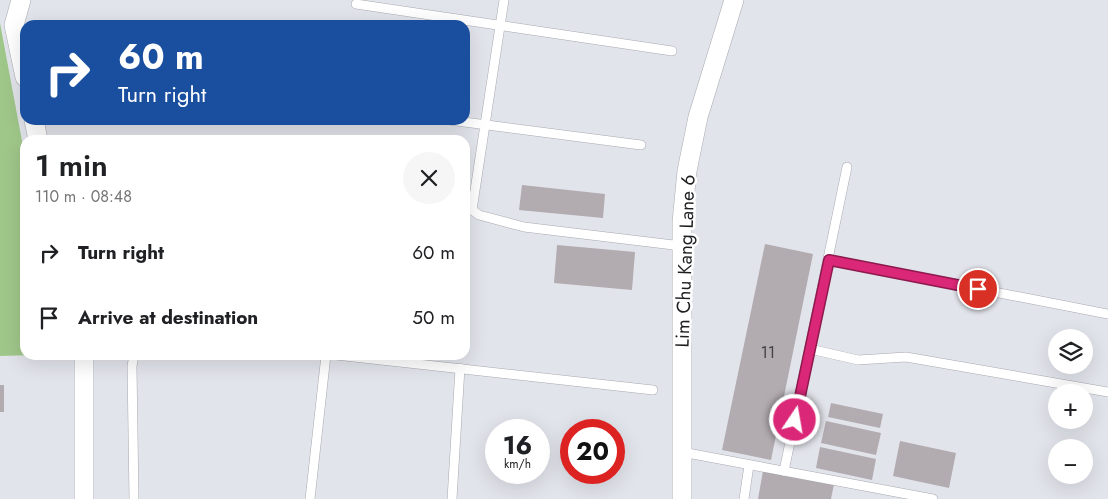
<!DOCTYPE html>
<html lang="en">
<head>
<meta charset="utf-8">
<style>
	body { margin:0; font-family:Jost,sans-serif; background:#f6f6f6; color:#202124; height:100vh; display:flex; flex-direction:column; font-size:19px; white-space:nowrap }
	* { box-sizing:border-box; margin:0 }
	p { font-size:16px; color:#757577 }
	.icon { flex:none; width:28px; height:28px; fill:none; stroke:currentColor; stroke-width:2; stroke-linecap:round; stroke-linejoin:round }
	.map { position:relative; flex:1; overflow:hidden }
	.side { position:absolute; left:20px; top:135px; width:450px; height:225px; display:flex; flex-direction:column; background:#fff; border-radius:15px; box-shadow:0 5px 20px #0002 }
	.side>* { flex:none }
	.banner { position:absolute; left:20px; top:20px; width:450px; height:105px; border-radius:15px; box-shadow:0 5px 20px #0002; background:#1a4fa0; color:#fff; overflow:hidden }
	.controls { position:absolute; left:1048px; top:329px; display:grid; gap:10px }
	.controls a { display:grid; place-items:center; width:45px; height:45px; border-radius:50%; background:#fff; box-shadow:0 5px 20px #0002; font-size:25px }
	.speed { position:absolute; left:485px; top:419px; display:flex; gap:10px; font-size:25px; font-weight:700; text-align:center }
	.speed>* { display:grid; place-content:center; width:65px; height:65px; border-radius:50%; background:#fff; box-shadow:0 5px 20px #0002; line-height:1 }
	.speed small { font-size:12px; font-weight:400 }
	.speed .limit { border:8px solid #d22; background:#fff; color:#111 }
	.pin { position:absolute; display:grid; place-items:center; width:42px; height:42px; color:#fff; margin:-21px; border:2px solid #fff; border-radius:50%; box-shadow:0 1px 5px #0007 }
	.me { position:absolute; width:55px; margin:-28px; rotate:12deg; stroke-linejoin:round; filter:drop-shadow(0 0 4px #0008) }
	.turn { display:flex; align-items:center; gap:18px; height:105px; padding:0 15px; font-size:22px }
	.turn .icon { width:65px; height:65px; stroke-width:2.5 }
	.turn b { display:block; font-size:35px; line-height:42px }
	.round { display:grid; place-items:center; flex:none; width:52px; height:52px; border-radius:26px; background:#f6f6f6 }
	.headline { display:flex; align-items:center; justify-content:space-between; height:85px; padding:0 15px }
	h1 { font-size:30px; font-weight:600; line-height:38px }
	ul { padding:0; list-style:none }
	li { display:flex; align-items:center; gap:15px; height:65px; padding:0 15px }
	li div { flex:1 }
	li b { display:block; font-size:19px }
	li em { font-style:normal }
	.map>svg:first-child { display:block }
</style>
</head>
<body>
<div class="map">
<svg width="1108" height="499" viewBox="0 0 1108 499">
	<rect width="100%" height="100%" fill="#e2e4eb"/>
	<!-- green -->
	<polygon fill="#a0c78a" points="0,23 25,157 25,355 35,355 0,356"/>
	<!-- building -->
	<g fill="#b2abb0">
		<polygon points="522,185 605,194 603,218 519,210"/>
		<polygon points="765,244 813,254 771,460 722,450"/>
		<polygon points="557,245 635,252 632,290 554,283"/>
		<rect x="0" y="385" width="4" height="27"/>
		<polygon points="831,403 883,414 880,428 828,417"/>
		<polygon points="826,421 881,433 876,455 821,443"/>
		<polygon points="900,441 956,453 949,488 893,476"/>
		<polygon points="820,447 876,459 872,480 816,468"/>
		<polygon points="763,471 834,484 831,499 758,499"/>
	</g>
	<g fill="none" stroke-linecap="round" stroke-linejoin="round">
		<!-- service casing -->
		<g stroke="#a6a9af" stroke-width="10">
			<g id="service">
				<polyline points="504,0 472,210 479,215 524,227 682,246"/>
				<polyline points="356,4 672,51"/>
				<polyline points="449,120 641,145"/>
				<polyline points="829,260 1108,314"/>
				<polyline points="810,349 858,360 906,357 1108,392"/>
				<polyline points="336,355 653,390"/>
				<polyline points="682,452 933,499"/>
				<polyline points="784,471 847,167"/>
				<polyline points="134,499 132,366 134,355"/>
				<polyline points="310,499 326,355"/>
				<polyline points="452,499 460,368"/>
				<polyline points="744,499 749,465"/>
			</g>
		</g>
		<!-- minor casing -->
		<g stroke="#a6a9af" stroke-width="20">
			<g id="minor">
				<polyline points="21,0 14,25 25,77"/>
				<polyline points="34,120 38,140"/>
				<polyline points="84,355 84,499"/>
				<polyline points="682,499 682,222 687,171 698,117 734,0"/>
			</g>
		</g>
		<!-- service -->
		<use href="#service" stroke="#fff" stroke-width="9"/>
		<!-- minor -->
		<use href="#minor" stroke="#fff" stroke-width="19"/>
	</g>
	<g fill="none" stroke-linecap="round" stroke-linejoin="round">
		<!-- route casing -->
		<g stroke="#8e194d" stroke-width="12">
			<polyline id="route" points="795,420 829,260 978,289"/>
		</g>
		<!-- route -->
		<use href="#route" stroke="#db2777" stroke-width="9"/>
	</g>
	<g text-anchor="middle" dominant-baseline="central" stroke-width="5" stroke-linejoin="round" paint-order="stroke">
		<!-- number labels -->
		<g font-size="16" fill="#434245">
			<text x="768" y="352">11</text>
		</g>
		<!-- street labels -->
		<g font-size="19" fill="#1e1f21" stroke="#fff">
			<text transform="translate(685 261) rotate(-88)">Lim Chu Kang Lane 6</text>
		</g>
	</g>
</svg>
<div class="controls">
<a><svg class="icon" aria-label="layers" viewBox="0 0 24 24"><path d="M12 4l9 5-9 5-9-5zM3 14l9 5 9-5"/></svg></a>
<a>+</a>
<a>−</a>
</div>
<div class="speed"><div>16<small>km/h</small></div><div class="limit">20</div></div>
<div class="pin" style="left:978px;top:289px;background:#d93025"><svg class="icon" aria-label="arrive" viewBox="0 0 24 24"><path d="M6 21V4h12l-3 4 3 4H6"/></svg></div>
<svg class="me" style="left:795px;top:420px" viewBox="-20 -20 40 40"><circle r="17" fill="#db2777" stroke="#fff" stroke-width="3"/><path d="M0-11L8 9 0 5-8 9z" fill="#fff"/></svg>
<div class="banner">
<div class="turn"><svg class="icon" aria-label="right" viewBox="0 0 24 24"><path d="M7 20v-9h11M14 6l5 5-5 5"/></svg><div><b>60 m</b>Turn right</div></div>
</div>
<section class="side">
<div class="headline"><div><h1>1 min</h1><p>110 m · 08:48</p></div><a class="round"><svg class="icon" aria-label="close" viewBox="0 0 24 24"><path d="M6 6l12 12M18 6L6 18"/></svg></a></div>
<ul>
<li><svg class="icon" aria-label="right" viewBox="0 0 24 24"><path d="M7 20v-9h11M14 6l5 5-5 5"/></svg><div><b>Turn right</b></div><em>60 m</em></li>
<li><svg class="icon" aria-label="arrive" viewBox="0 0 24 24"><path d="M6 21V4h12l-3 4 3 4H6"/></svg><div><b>Arrive at destination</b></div><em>50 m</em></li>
</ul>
</section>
</div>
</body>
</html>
